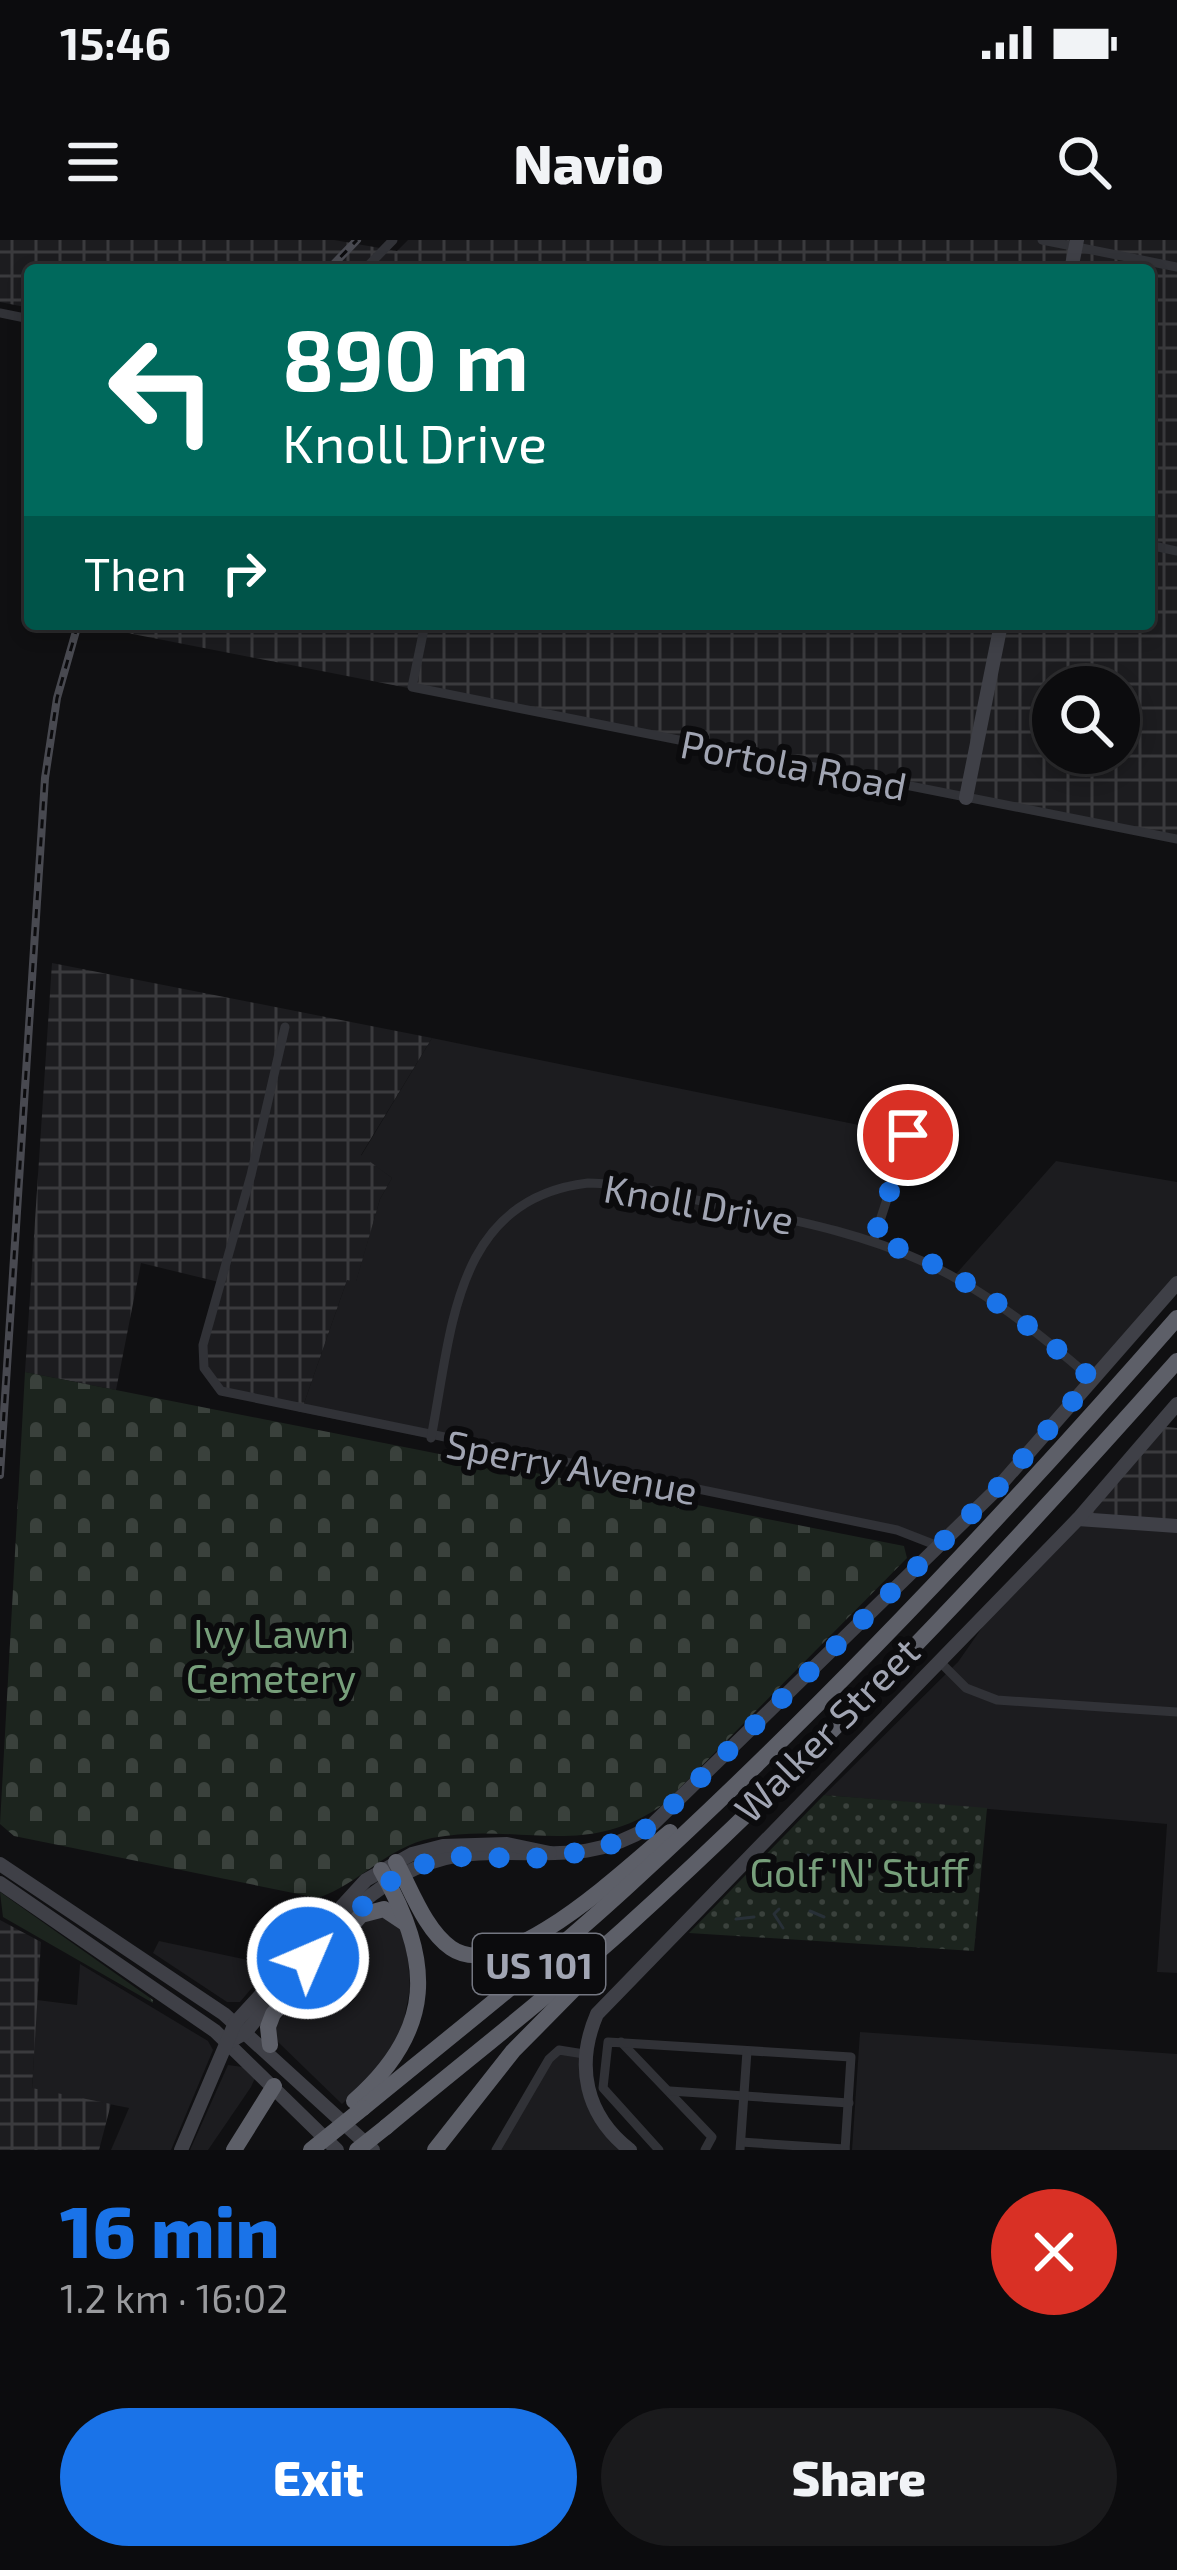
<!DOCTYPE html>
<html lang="en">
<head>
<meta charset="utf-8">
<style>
	body { margin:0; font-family:"Exo 2",sans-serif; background:#1a1a1c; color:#f1f3f6; height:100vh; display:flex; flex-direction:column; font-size:45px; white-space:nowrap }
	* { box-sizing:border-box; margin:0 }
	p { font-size:39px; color:#9a9b9e }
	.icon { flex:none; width:66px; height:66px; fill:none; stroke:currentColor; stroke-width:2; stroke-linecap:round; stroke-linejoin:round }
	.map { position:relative; height:1910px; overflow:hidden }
	.sheet { display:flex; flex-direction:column; background:#0c0c0e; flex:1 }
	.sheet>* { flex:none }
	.banner { position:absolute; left:24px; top:24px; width:1131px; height:366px; border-radius:12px; box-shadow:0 6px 18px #0003,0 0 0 3px #2c2c2e; background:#00695c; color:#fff; overflow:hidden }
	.fabs { position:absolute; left:1032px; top:426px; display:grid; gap:24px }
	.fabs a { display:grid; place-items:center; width:108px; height:108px; border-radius:50%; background:#0c0c0e; box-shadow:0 6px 18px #0003,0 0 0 3px #2c2c2e; font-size:60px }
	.pin { position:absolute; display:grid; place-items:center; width:102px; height:102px; color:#fff; margin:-51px; border:6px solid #fff; border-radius:50%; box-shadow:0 3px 12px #0007 }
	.me { position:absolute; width:132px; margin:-66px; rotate:45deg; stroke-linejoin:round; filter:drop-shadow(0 0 9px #0008) }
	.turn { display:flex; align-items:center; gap:42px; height:252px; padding:0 60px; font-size:54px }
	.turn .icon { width:156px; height:156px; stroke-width:2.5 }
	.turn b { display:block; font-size:84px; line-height:102px }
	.then { display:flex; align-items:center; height:114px; padding:0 60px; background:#0003; gap:24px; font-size:45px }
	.round { display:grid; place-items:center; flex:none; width:126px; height:126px; border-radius:63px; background:#1a1a1c }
	.overview { display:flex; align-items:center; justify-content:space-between; height:204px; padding:0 60px }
	h1 { font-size:72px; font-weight:800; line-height:90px; color:#1a73e8 }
	.cta { display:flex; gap:24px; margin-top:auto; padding:24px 60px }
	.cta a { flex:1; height:138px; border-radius:72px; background:#1a73e8; color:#fff; font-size:48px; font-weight:800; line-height:138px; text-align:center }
	.cta a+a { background:#1a1a1c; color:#f1f3f6 }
	.status { display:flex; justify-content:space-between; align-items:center; height:84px; padding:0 60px; background:#0c0c0e; direction:ltr }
	.status svg { height:33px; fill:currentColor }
	header { display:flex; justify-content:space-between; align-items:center; height:156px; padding:0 60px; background:#0c0c0e; font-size:54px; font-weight:800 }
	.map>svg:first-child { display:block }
</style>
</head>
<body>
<div class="status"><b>15:46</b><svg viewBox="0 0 49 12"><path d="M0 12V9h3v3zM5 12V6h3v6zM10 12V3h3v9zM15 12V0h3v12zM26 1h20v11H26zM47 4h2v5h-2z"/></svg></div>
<header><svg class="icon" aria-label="menu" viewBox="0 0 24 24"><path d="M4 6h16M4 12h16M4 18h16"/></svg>Navio<svg class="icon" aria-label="search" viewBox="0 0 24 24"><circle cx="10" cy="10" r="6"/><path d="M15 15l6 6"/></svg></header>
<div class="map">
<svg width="1177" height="1910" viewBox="0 0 1177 1910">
	<defs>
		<pattern id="industrial-grid" width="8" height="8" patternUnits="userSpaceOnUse" patternTransform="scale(3)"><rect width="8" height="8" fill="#1c1c1f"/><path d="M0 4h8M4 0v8" fill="none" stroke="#3a3a3d"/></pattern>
		<pattern id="grass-tufts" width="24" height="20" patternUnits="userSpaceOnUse" patternTransform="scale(3)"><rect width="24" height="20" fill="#1c241e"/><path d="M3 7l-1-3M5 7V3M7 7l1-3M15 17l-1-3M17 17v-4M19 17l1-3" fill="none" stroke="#3a413c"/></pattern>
		<pattern id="cemetery-stones" width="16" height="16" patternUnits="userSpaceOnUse" patternTransform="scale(3)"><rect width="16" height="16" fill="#1c241e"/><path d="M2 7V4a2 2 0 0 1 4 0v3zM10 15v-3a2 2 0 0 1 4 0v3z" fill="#3a413c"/></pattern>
		<pattern id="park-dots" width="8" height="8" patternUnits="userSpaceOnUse" patternTransform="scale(3)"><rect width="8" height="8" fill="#1c241e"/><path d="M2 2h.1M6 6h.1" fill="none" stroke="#3a413c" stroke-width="1.8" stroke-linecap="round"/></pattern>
	</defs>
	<rect width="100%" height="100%" fill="#101012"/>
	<!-- built -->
	<g fill="#1c1c1f">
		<polygon points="432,798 908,895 874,998 956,1034 1056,921 1177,942 1177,1043 938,1306 920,1297 301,1172 347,1040 356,1041 380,959 392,938 361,916"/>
		<polygon points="1078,1279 1177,1286 1177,1733 1157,1732 1167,1584 824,1555 958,1422 1007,1352"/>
		<polygon points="388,1676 402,1692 408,1719 410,1749 402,1790 379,1829 342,1864 277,1801 275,1785 364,1680"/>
		<polygon points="159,1701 271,1725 240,1762 227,1762 153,1713"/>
		<polygon points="80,1724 208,1801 213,1810 171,1910 111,1910 129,1868 32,1849 37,1760 77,1765"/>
		<polygon points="860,1792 1177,1814 1177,1910 852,1910"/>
		<polygon points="559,1810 584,1814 589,1854 630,1910 496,1910"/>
		<polygon points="228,1825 243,1827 255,1838 251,1847 208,1910 190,1910"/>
	</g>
	<!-- industrial -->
	<g fill="url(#industrial-grid)" fill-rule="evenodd">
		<path d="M0,0h334l63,11 11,-11h769v599l-1080,-212 1052,-3v-354h-1119v38l-30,-6zM1053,447h66v66h-66z"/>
		<polygon points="52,723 432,798 361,915 392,938 380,959 356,1042 347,1040 301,1172 217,1148 202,1111 219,1042 141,1023 116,1150 25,1132"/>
		<polygon points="1157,1186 1177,1188 1177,1286 1078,1279"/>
		<polygon points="0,1680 41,1702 32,1848 111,1864 99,1910 0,1910"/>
	</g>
	<!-- grass -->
	<polygon fill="url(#grass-tufts)" points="0,1652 153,1760 153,1763 3,1677"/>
	<!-- cemetery -->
	<path fill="url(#cemetery-stones)" d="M25,1132l879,174 3,12 -243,246c-80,57 -147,17 -232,34 -45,9 -73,46 -114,60l-304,-62 -14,-12z"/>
	<!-- park -->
	<polygon fill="url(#park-dots)" points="824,1555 987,1568 974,1711 689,1693"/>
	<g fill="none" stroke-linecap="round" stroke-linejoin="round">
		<!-- stream -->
		<g stroke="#283037" stroke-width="3">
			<polyline points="773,1634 785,1646"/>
			<polyline points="805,1639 808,1615 823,1633"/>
			<polyline points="779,1669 774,1674 783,1688"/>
			<polyline points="810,1671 824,1677"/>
			<polyline points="736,1679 754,1677"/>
		</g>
		<!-- street -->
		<g stroke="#313237" stroke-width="9">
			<polyline points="1042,0 1177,27"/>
			<polyline points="364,30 393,0"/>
			<polyline points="0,73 30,79"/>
			<polyline points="1149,305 1177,311"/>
			<polyline points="425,384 412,447 1177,599"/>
			<polyline points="285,787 251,935 203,1105 204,1128 221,1151 897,1290 938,1306"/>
			<polyline points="874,999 908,895"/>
			<path d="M431,1198c21,-106 22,-239 157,-255 46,1 92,14 137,23 173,34 232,56 367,173"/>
			<polyline points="939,1421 966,1448 997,1460 1177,1472"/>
			<polyline points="621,1802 712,1897 705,1910"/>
			<polyline points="670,1851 849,1863"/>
			<polyline points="741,1902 845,1909"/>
			<polyline points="496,1910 549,1819 559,1810 584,1814"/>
			<polyline points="659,1910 603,1848 608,1802 851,1817 845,1910"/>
			<polyline points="740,1910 747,1811"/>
		</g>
		<!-- secondary -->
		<g stroke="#3f4047" stroke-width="14">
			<polyline points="1071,30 1077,0"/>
			<polyline points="966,558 1001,384"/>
			<polyline points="1078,1279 1177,1286"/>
			<polyline points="0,1624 224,1774 373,1910"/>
			<polyline points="0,1643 215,1791 337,1910"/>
			<path d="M229,1802l16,-9c59,-71 127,-173 227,-179 69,-5 114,12 179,-28l344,-335 182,-208"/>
			<polyline points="181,1910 235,1783 366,1640 412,1614 443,1606 507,1604 550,1613"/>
			<path d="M630,1910c-45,-35 -55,-85 -33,-136l481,-495 99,-115"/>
		</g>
		<!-- highway -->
		<g stroke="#5d5f68" stroke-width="16">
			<path d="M396,1622c15,27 29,68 55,86 54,38 176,-81 219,-116"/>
			<polyline points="270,1805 268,1787 273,1774 361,1675 384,1669 405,1683"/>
			<path d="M354,1861c82,-72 79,-140 27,-231"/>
			<path d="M363,1868c89,-73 180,-144 265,-222 194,-177 376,-370 549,-568"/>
			<path d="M386,1887c79,-66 161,-129 238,-198 196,-177 378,-371 553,-568"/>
			<polyline points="234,1910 274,1846"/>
			<polyline points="435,1910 513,1811 595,1728"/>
		</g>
		<!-- rail casing -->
		<g stroke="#484950" stroke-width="8">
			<g id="rail">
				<polyline points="328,30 357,0"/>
				<polyline points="0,1235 45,538 57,458 78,384"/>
			</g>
		</g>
		<!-- rail -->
		<use href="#rail" stroke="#0b0b0d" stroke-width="3" stroke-dasharray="9" stroke-linecap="butt"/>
		<!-- highway-bridge -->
		<g stroke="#5d5f68" stroke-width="16">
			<polyline points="311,1910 363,1868"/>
			<polyline points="357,1910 386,1887"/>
		</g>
	</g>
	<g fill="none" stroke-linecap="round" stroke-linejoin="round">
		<!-- route -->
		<path stroke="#1a73e8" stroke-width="21" stroke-dasharray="0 37.8" d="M308,1718c40,-22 56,-74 119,-95 38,-13 72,-2 110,-5 40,-4 79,-11 114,-32l344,-335 97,-112c-68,-59 -132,-110 -218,-140l34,-104"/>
	</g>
	<g text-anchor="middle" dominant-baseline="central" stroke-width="12" stroke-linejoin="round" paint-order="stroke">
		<!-- shield labels -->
		<rect fill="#0b0b0d" stroke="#747781" stroke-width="3" x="473" y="1694" width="132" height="60" rx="9"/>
		<g font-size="36" font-weight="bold" fill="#a1a5b3">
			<text x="539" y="1724">US 101</text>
		</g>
		<!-- street labels -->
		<g font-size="39" fill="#a1a5b3" stroke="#0b0b0d">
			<text transform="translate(794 524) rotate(11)">Portola Road</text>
			<text transform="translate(699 963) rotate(10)">Knoll Drive</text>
			<text transform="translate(572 1226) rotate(11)">Sperry Avenue</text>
			<text transform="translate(826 1489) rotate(-45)">Walker Street</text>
		</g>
		<!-- park labels -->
		<g font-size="39" fill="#779f7b" stroke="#0b0b0d">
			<text x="271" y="1392">Ivy Lawn<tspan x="271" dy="45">Cemetery</tspan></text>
			<text x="859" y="1631">Golf 'N' Stuff</text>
		</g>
	</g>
</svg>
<div class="fabs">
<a><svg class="icon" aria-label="search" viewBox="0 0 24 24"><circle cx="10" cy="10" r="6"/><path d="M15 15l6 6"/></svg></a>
</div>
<div class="pin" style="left:908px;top:895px;background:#d93025"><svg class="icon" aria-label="arrive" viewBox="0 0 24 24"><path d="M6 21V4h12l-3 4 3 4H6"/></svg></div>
<svg class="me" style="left:308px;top:1718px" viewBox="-20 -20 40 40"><circle r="17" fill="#1a73e8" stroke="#fff" stroke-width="3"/><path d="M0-11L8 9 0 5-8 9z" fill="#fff"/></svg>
<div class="banner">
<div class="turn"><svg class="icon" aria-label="left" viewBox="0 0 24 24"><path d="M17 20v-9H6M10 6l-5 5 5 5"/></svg><div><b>890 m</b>Knoll Drive</div></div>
<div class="then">Then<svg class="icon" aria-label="right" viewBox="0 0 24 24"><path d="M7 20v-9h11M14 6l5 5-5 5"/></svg></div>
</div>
</div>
<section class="sheet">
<div class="overview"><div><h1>16 min</h1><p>1.2 km · 16:02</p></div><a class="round" style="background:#d93025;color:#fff"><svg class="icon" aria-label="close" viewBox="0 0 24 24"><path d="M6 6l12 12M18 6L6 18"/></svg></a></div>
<div class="cta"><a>Exit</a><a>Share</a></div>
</section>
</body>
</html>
